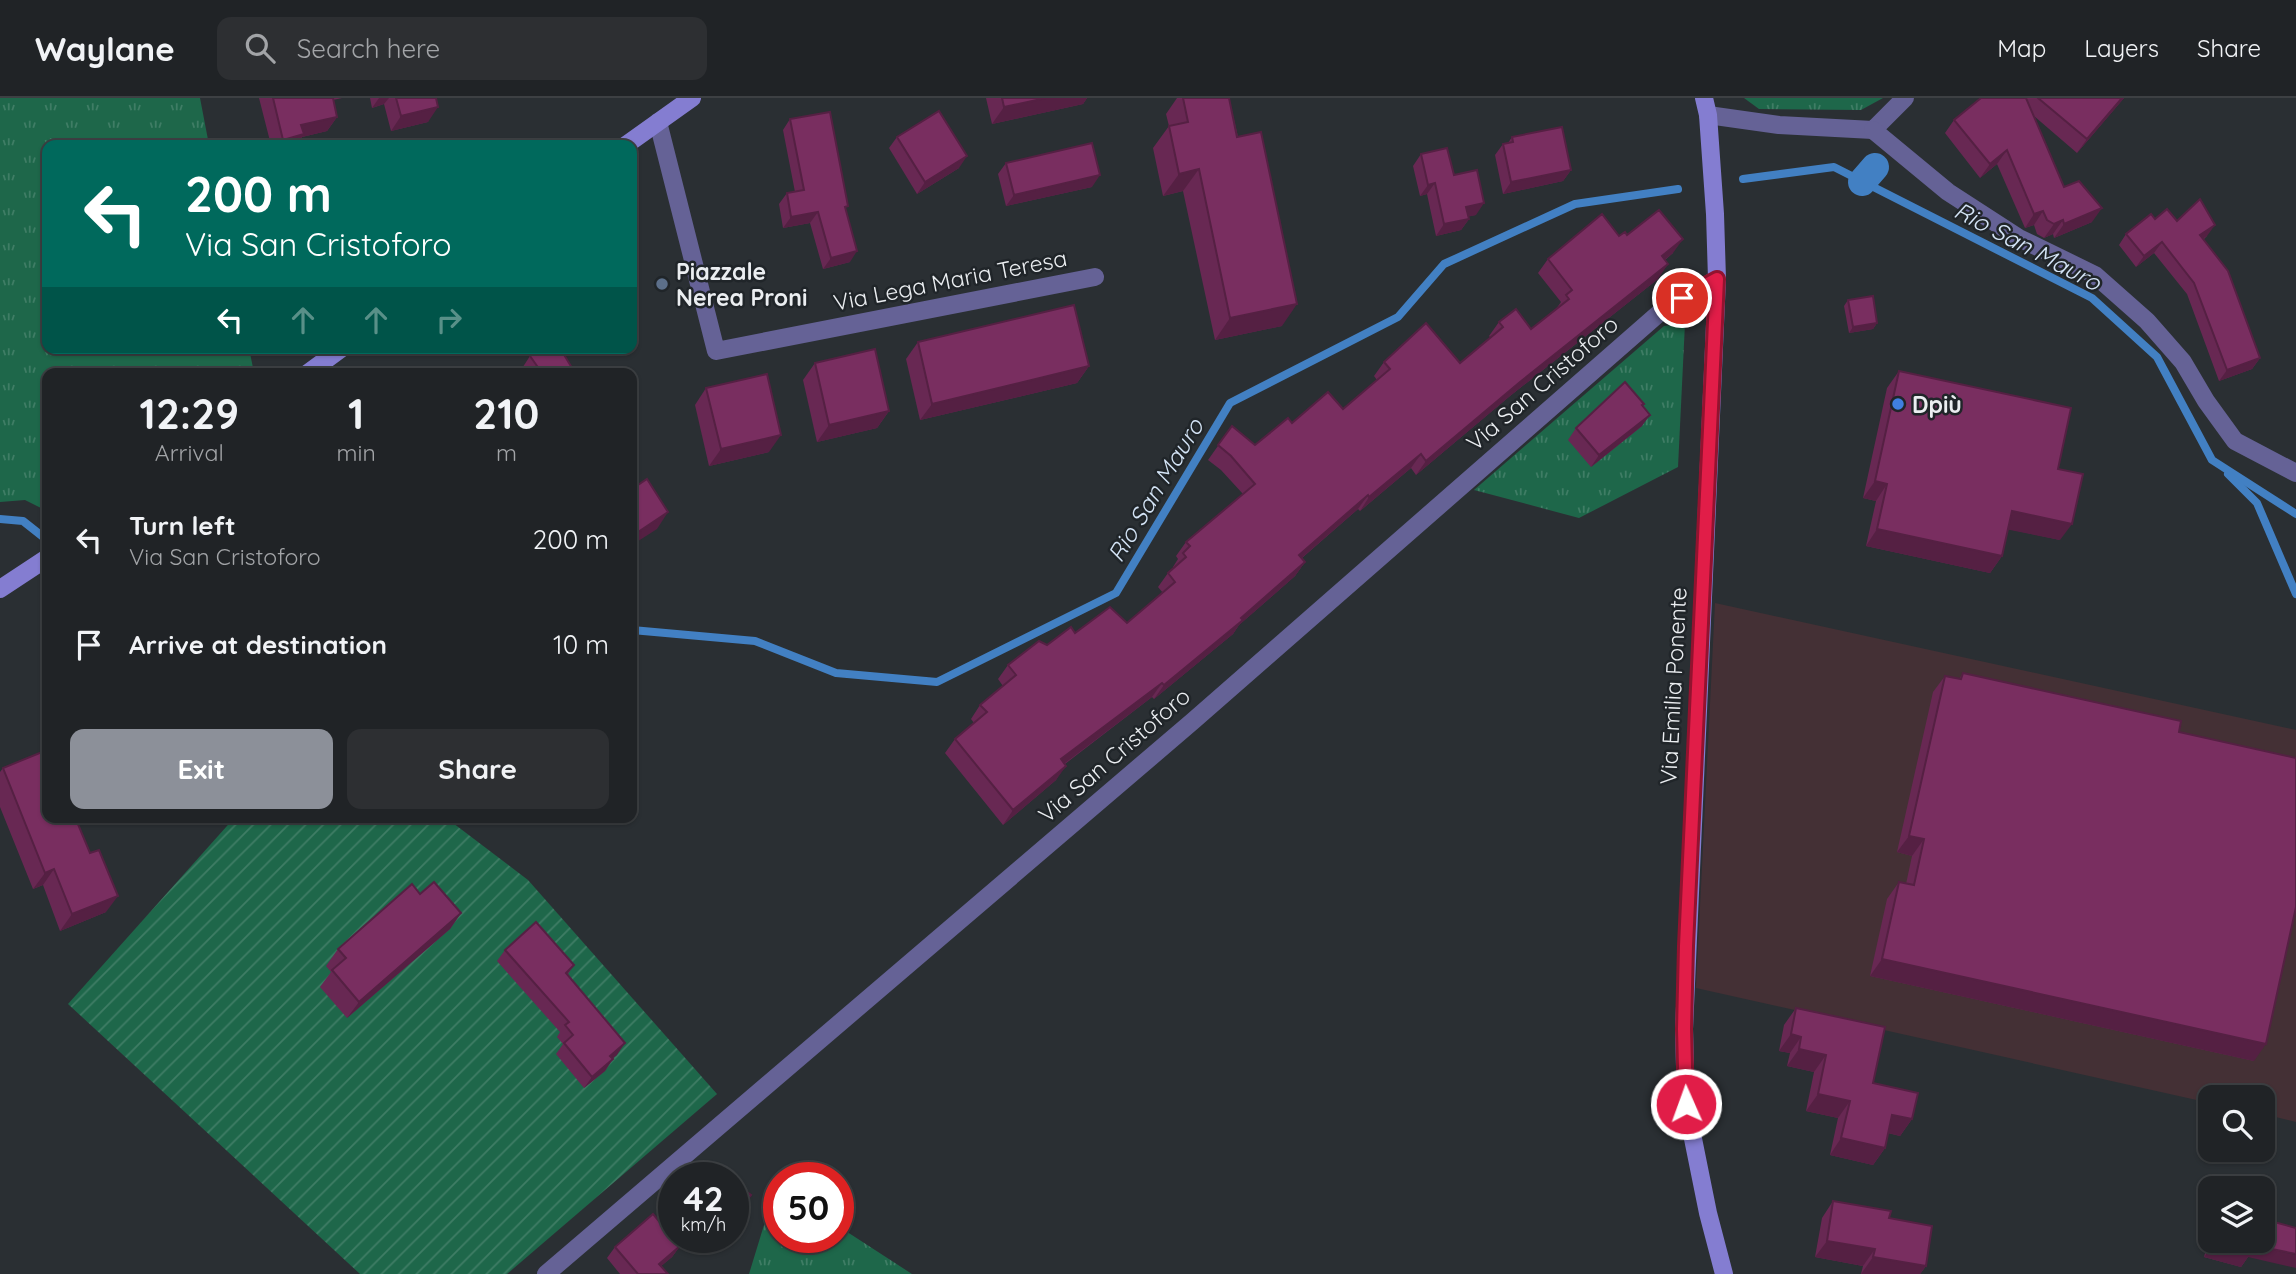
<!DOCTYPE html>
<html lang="en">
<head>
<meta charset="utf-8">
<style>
	body { margin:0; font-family:Quicksand,sans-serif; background:#2d2f32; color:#f1f3f6; height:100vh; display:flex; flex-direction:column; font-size:26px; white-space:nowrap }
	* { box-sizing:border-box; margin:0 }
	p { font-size:23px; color:#a2a4a7 }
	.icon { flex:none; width:38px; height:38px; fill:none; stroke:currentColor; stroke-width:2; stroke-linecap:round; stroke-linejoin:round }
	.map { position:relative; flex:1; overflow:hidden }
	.panel { position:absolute; left:42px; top:270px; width:595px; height:455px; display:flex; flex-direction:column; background:#202326; border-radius:14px; box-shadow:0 2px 5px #0004,0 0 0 2px #3d4043 }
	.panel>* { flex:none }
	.top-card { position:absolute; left:42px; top:42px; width:595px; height:214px; border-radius:14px; box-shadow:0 2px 5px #0004,0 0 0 2px #3d4043; background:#00695c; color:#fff; overflow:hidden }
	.controls { position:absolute; left:2198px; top:987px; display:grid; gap:14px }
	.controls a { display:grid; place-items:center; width:77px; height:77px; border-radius:14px; background:#202326; box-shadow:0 2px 5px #0004,0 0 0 2px #3d4043; font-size:35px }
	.speed { position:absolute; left:658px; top:1064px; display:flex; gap:14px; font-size:35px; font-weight:700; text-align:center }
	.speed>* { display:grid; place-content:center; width:91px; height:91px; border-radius:50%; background:#202326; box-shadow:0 2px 5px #0004,0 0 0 2px #3d4043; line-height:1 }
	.speed small { font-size:18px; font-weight:400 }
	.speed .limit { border:10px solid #d22; background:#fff; color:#111 }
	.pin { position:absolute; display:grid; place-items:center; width:60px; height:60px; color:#fff; margin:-30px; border:4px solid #fff; border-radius:50%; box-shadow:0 2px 7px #0007 }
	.me { position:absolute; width:77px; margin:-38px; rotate:358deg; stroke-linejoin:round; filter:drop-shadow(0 0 5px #0008) }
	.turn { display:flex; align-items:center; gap:24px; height:147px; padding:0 28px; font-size:32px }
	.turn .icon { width:91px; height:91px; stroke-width:2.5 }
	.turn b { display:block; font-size:49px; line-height:60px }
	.lanes { display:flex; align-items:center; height:66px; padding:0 28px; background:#0003; justify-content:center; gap:35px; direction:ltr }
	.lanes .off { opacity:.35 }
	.eta { display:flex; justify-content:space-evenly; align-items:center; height:119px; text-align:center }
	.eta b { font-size:42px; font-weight:700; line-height:49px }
	.primary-button { display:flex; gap:14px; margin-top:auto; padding:14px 28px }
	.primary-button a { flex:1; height:80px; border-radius:14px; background:#8c9099; color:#fff; font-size:28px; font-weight:700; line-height:80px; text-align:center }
	.primary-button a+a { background:#2d2f32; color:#f1f3f6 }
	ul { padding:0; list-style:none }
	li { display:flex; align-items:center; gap:21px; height:105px; padding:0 28px }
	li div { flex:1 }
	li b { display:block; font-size:26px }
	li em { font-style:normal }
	header { display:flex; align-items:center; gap:42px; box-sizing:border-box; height:98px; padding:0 35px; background:#202326; border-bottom:2px solid #3d4043 }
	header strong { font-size:33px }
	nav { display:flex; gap:38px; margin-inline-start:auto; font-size:24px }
	.search { width:490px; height:63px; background:#2d2f32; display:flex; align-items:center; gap:18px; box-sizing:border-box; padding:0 24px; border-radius:14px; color:#a2a4a7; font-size:26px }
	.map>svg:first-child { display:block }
</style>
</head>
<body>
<header>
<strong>Waylane</strong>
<div class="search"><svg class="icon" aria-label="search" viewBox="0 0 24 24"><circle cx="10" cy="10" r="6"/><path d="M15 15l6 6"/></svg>Search here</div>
<nav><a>Map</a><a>Layers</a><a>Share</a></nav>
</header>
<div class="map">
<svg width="2296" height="1176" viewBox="0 0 2296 1176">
	<defs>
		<pattern id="grass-tufts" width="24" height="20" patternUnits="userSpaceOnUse" patternTransform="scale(1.75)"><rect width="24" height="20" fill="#1e674a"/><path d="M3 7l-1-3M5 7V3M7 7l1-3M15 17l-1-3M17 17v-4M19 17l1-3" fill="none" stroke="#3f7d65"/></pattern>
		<pattern id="garden-furrows" width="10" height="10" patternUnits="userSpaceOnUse" patternTransform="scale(1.75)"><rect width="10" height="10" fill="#1e674a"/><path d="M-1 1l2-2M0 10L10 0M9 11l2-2" fill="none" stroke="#3f7d65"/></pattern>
	</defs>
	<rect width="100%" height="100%" fill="#2a2f33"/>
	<!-- industrial -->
	<polygon fill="#443035" points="1715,505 2296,632 2296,1024 2263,1016 2263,999 2210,999 2210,1005 1696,890"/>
	<!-- grass -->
	<g fill="url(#grass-tufts)">
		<polygon points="0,0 200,0 209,47 47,47 47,250 249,250 254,275 47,275 47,413 25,402 0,404"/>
		<polygon points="1744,0 1883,0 1861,12 1759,11"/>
		<polygon points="1685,225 1678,369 1579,420 1474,392 1664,228"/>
		<polygon points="776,1088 779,1089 779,1139 838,1139 838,1128 912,1176 749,1176"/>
	</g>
	<!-- garden -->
	<polygon fill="url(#garden-furrows)" points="235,719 445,719 528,782 717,996 507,1176 360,1176 68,906"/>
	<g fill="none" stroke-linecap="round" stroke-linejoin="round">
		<!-- stream -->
		<g stroke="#4280c3" stroke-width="8">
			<polyline points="1743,81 1834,69 2092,200 2157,259 2212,362 2296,416"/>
			<polyline points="2228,376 2257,405 2296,496"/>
			<polyline points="0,421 23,423 47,442"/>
			<polyline points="632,532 755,543 836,575 937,584 1116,495 1230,305 1398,219 1444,166 1575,106 1678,91"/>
		</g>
		<!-- canal -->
		<polyline stroke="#4280c3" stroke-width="28" points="1862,84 1875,69"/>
		<!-- minor -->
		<g stroke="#656296" stroke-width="18">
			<polyline points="1708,17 1779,27 1873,32 1905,0"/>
			<polyline points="658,24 716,253 1095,179"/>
			<polyline points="1873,32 1948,94 2019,140 2095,177 2147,223 2183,264 2206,303 2235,343 2296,375"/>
		</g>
		<!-- tertiary -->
		<polyline stroke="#656296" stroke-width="18" points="546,1176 1193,623 1665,210 1717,181"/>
		<!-- secondary -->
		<g stroke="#847dd1" stroke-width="18">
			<polyline points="1704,0 1708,17 1715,116 1717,181 1684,931 1686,1006 1708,1115 1724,1176"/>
			<polyline points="626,47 692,0"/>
			<polyline points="308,275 342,250"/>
			<polyline points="0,491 47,460"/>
		</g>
	</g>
	<!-- wall -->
	<g fill="#682853">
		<polygon points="259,0 342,0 333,2 337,19 327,33 302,39 296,47 271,47"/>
		<polygon points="370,0 436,0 428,24 391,33 384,6 372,10"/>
		<polygon points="986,0 1087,0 1083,6 992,26"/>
		<polygon points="1177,0 1229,0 1282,228 1215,242 1183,93 1163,98 1153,50 1169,28 1166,16"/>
		<polygon points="1981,0 2124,0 2077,55 2034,18 2064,89 2092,124 2054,140 2053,136 2044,140 2037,136 2034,127 2025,130 1997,66 1980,80 1945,35 1954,22"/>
		<polygon points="790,21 846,112 850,164 823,171 810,125 783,130 779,106 787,95 795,94 783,32"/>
		<polygon points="897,39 959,70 917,96 889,50"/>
		<polygon points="1512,39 1571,72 1563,83 1503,96 1495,57 1503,46 1508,45"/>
		<polygon points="1421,56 1454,77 1476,117 1469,118 1469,121 1461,132 1436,138 1427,96 1420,98 1413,68"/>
		<polygon points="1006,65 1092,89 1006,108 998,76"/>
		<polygon points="2177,123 2207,138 2203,142 2260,260 2252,271 2219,283 2187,196 2154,155 2136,169 2119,147 2126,136"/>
		<polygon points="1627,137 1673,155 1665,162 1658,181 1510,298 1416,377 1411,370 1360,413 1358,411 1302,460 1305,464 1295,478 1239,527 1233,536 1154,601 1152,599 1065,666 1056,682 1003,727 945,655 955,641 974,625 971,621 980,607 1003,588 998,581 1008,567 1047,547 1075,535 1127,525 1163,495 1158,489 1168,475 1173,470 1173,469 1178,461 1176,458 1186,444 1243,396 1221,372 1208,362 1232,328 1255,347 1292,325 1343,311 1377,282 1374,278 1384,264 1460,265 1491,240 1489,238 1499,224 1531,231 1556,211 1561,204 1538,175 1548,161 1619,138"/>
		<polygon points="1848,202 1877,225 1873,231 1849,235 1844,208"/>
		<polygon points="918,244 1089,268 1077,285 920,322 906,261"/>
		<polygon points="530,258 575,275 519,275"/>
		<polygon points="815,265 889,313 877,330 817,344 803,282"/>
		<polygon points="1899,273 2060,442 2008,431 2002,458 1990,475 1866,448 1876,403 1863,400 1887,290"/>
		<polygon points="706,290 769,354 709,368 695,307"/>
		<polygon points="1644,306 1642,308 1642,328 1591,369 1568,342 1576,330"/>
		<polygon points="1963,575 2179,634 2254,963 1870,878 1887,801 1899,784 1906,786 1912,758 1897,754 1933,594 1945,578 1959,581"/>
		<polygon points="3,670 106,814 60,833 43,787 33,791 0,709 0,674"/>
		<polygon points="420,796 461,815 450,831 347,920 320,889 331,874 326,868 338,851"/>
		<polygon points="505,852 574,867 568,876 617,957 612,961 605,973 584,990 556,956 563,946 557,939 560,934 497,863"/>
		<polygon points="1796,910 1873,985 1912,1021 1900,1038 1888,1035 1885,1050 1873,1067 1830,1057 1838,1020 1806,1013 1814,974 1787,968 1790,955 1779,953 1784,927"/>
		<polygon points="1833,1103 1889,1120 1926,1168 1920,1176 1861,1176 1863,1168 1815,1159 1822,1120"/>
		<polygon points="2210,1111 2210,1143 2263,1143 2248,1159 2241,1169 2204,1159 2210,1136 2203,1135"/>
		<polygon points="680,1148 672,1159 661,1168 668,1176 620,1176 607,1160 615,1149"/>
	</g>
	<!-- shaded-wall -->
	<g fill="#552043">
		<polygon points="379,0 389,0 384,6 372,10"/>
		<polygon points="1046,0 1087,0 1083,6 992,26 1004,9"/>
		<polygon points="2122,0 2124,0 2077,55 2087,41"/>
		<polygon points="438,9 428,24 391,33 401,18"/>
		<polygon points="337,19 327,33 302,39 296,47 279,47 283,42 301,27"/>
		<polygon points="2007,52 1997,66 1980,80 1990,66"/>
		<polygon points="967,58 959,70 917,96 925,84"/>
		<polygon points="1199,71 1183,93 1163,98 1179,76"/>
		<polygon points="1571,72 1563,83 1503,96 1511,84"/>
		<polygon points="1100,77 1092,89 1006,108 1014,97"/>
		<polygon points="1435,85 1427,96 1420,98 1428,87"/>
		<polygon points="1484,105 1476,117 1458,121 1466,109"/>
		<polygon points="2102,110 2092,124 2054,140 2064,126"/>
		<polygon points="2043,113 2034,127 2025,130 2034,116"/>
		<polygon points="818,114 810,125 783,130 791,119"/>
		<polygon points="1469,121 1461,132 1436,138 1444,126"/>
		<polygon points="2063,122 2053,136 2044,140 2054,126"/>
		<polygon points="2215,127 2207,138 2192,148 2200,137"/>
		<polygon points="1683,141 1673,155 1652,172 1662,158"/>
		<polygon points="2162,144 2154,155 2136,169 2144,158"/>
		<polygon points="857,153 850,164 823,171 831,160"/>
		<polygon points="1668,166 1658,181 1510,298 1416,377 1426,363 1520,284"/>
		<polygon points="1297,206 1282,228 1215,242 1230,220"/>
		<polygon points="1877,225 1873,231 1849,235 1853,229"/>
		<polygon points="2260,260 2252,271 2219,283 2227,272"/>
		<polygon points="1089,268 1077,285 920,322 932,306"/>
		<polygon points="889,313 877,330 817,344 829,327"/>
		<polygon points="1650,317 1642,328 1591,369 1599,357"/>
		<polygon points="781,337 769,354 709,368 721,351"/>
		<polygon points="1421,356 1411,370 1360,413 1369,399"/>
		<polygon points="1875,383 1887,386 1876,403 1863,400"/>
		<polygon points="1368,397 1358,411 1289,471 1299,457"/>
		<polygon points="2012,413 2072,426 2060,442 2000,430"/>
		<polygon points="668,414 657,431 632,447 632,438"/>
		<polygon points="1877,431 2002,458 1990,475 1866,448"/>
		<polygon points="1305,464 1295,478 1239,527 1233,536 1154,601 1164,587"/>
		<polygon points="1162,585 1152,599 1052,675 1061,661"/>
		<polygon points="1066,668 1056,682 1003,727 1013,712"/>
		<polygon points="1909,738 1924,741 1912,758 1897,754"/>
		<polygon points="54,771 43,787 33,791 45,775"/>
		<polygon points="118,798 106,814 60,833 72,816"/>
		<polygon points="461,815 450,831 347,920 359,904"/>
		<polygon points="1882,861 2266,946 2254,963 1870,878"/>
		<polygon points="1791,936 1801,939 1790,955 1779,953"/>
		<polygon points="625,945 617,957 602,969 610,958"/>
		<polygon points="1799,951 1826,957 1814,974 1787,968"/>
		<polygon points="613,961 605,973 584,990 592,979"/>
		<polygon points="1818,996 1850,1003 1838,1020 1806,1013"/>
		<polygon points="1892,1017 1912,1021 1900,1038 1880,1033"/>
		<polygon points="1841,1040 1885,1050 1873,1067 1830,1057"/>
		<polygon points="2210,1125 2210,1136 2203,1135"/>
		<polygon points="1827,1143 1875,1151 1863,1168 1815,1159"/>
		<polygon points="2252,1147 2296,1157 2296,1170 2248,1159 2241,1169 2204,1159 2212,1148"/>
		<polygon points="680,1148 672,1159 652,1176 659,1166"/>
		<polygon points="1873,1159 1926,1168 1920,1176 1861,1176"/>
	</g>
	<!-- building -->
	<g fill="#792e60" stroke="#552043" stroke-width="2">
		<polygon points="273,0 333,0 337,19 301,27 304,36 283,42"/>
		<polygon points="396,0 436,0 438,9 401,18"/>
		<polygon points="1002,0 1046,0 1004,9"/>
		<polygon points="1183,0 1229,0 1237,39 1261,34 1297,206 1230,220 1199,71 1179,76 1169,28 1188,24"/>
		<polygon points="1981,0 2026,0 2064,89 2079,83 2102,110 2064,126 2063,122 2054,126 2047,122 2043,113 2034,116 2007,52 1990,66 1954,22"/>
		<polygon points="2038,0 2122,0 2087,41"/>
		<polygon points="939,13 967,58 925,84 897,39"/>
		<polygon points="830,14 848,108 845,109 857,153 831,160 818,114 791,119 787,95 804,92 790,21"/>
		<polygon points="1562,29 1571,72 1511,84 1503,46 1513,44 1512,39"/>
		<polygon points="1092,45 1100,77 1014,97 1006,65"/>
		<polygon points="1447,50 1454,77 1477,72 1484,105 1466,109 1469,121 1444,126 1435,85 1428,87 1421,56"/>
		<polygon points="2200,101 2215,127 2200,137 2228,173 2260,260 2227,272 2194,185 2162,144 2144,158 2126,136 2151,116 2155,121 2167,111 2177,123"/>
		<polygon points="1659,112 1683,141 1662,158 1668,166 1520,284 1426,363 1421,356 1369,399 1368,397 1299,457 1305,464 1241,520 1243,522 1164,587 1162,585 1061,661 1066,668 1013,712 955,641 987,614 980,607 1016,577 1008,567 1039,543 1047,547 1071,529 1075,535 1110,509 1127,525 1175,484 1168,475 1186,459 1183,455 1190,448 1186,444 1255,386 1231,358 1218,347 1232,328 1255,347 1288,320 1292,325 1328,294 1343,311 1390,271 1384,264 1426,225 1460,265 1503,229 1499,224 1516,211 1531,231 1569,201 1566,197 1572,192 1548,161 1602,116 1619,138 1625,134 1627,137"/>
		<polygon points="1873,198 1877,225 1853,229 1848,202"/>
		<polygon points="1074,207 1089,268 932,306 918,244"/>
		<polygon points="542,250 560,250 575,275 542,275 530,258"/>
		<polygon points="875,251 889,313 829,327 815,265"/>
		<polygon points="1899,273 2071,310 2058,371 2083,376 2072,426 2012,413 2002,458 1877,431 1887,386 1875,383"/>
		<polygon points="767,276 781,337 721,351 706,290"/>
		<polygon points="1625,284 1644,306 1642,307 1650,317 1599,357 1576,330"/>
		<polygon points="647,381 668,414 632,438 632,391"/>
		<polygon points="1963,575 2181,623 2179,634 2296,660 2296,809 2266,946 1882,861 1899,784 1914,787 1924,741 1909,738 1945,578 1961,581"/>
		<polygon points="47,652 47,719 75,719 90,755 99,752 118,798 72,816 54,771 45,775 3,670"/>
		<polygon points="434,784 461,815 359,904 332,872 346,860 338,851 412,786 420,796"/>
		<polygon points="536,824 574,867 566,875 625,945 610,958 613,961 592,979 564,945 573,937 565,927 569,924 505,852"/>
		<polygon points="1796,910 1885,929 1873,985 1918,995 1912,1021 1892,1017 1885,1050 1841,1040 1850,1003 1818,996 1826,957 1799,951 1801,939 1791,936"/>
		<polygon points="716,1071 728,1080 709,1080"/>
		<polygon points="733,1084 751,1097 733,1121"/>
		<polygon points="1833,1103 1891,1113 1889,1120 1932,1128 1926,1168 1873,1159 1875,1151 1827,1143"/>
		<polygon points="653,1116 680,1148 659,1166 668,1176 638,1176 615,1149"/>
		<polygon points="2263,1121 2296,1130 2296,1156 2252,1147 2249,1157 2212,1148 2213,1143 2263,1143"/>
	</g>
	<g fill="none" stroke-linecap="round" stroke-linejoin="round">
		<!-- route casing -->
		<g stroke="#92132f" stroke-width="18">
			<polyline id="route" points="1682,200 1717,181 1686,848 1684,931 1686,1006"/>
		</g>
		<!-- route -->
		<use href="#route" stroke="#e11d48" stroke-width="12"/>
	</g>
	<!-- markers -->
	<circle fill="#5c6f8a" stroke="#202529" stroke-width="2.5" cx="662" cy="186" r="7"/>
	<circle fill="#3f7fe0" stroke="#202529" stroke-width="2.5" cx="1898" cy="306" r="7"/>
	<g text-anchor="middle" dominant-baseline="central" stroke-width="5" stroke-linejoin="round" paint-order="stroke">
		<!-- poi labels -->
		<g font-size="23" font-weight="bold" fill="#ebeef1" stroke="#202529" text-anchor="start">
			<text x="676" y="173">Piazzale<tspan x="676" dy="26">Nerea Proni</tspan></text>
			<text x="1912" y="306">Dpiù</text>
		</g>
		<!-- street labels -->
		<g font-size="23" fill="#ebeef1" stroke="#202529">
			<text transform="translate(950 182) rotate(-11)">Via Lega Maria Teresa</text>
			<text transform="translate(1542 285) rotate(-41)">Via San Cristoforo</text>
			<text transform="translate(1673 588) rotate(-87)">Via Emilia Ponente</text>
			<text transform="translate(1114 657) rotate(-41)">Via San Cristoforo</text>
		</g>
		<!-- water labels -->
		<g font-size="24" font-style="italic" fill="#d4e4f6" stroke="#202529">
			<text transform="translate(2028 148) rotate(28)">Rio San Mauro</text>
			<text transform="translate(1155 392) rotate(-59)">Rio San Mauro</text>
		</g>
	</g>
</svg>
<div class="controls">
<a><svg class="icon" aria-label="search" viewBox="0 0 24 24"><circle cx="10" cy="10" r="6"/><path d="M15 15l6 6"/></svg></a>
<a><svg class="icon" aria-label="layers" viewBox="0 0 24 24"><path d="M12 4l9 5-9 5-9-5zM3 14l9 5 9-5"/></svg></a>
</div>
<div class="speed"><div>42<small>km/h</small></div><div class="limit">50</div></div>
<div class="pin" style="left:1682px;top:200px;background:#d93025"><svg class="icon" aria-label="arrive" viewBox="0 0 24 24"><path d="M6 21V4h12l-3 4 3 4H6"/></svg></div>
<svg class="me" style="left:1686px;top:1006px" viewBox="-20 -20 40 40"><circle r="17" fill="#e11d48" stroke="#fff" stroke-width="3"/><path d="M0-11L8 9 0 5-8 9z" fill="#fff"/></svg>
<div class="top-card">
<div class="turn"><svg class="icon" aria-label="left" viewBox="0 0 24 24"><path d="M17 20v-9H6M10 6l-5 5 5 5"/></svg><div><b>200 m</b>Via San Cristoforo</div></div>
<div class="lanes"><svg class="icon" aria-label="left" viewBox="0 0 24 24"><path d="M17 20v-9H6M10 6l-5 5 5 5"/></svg><svg class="icon off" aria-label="ahead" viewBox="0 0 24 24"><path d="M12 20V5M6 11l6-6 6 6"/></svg><svg class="icon off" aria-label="ahead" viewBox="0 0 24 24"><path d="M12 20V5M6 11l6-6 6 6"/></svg><svg class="icon off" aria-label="right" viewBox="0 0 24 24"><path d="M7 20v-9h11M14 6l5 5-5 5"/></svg></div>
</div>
<section class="panel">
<div class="eta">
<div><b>12:29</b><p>Arrival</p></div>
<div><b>1</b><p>min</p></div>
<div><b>210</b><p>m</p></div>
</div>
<ul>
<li><svg class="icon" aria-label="left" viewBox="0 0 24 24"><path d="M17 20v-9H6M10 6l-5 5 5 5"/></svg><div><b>Turn left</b><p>Via San Cristoforo</p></div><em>200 m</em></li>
<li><svg class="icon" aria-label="arrive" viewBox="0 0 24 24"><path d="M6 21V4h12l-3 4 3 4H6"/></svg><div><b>Arrive at destination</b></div><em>10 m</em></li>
</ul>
<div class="primary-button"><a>Exit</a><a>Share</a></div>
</section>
</div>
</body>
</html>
